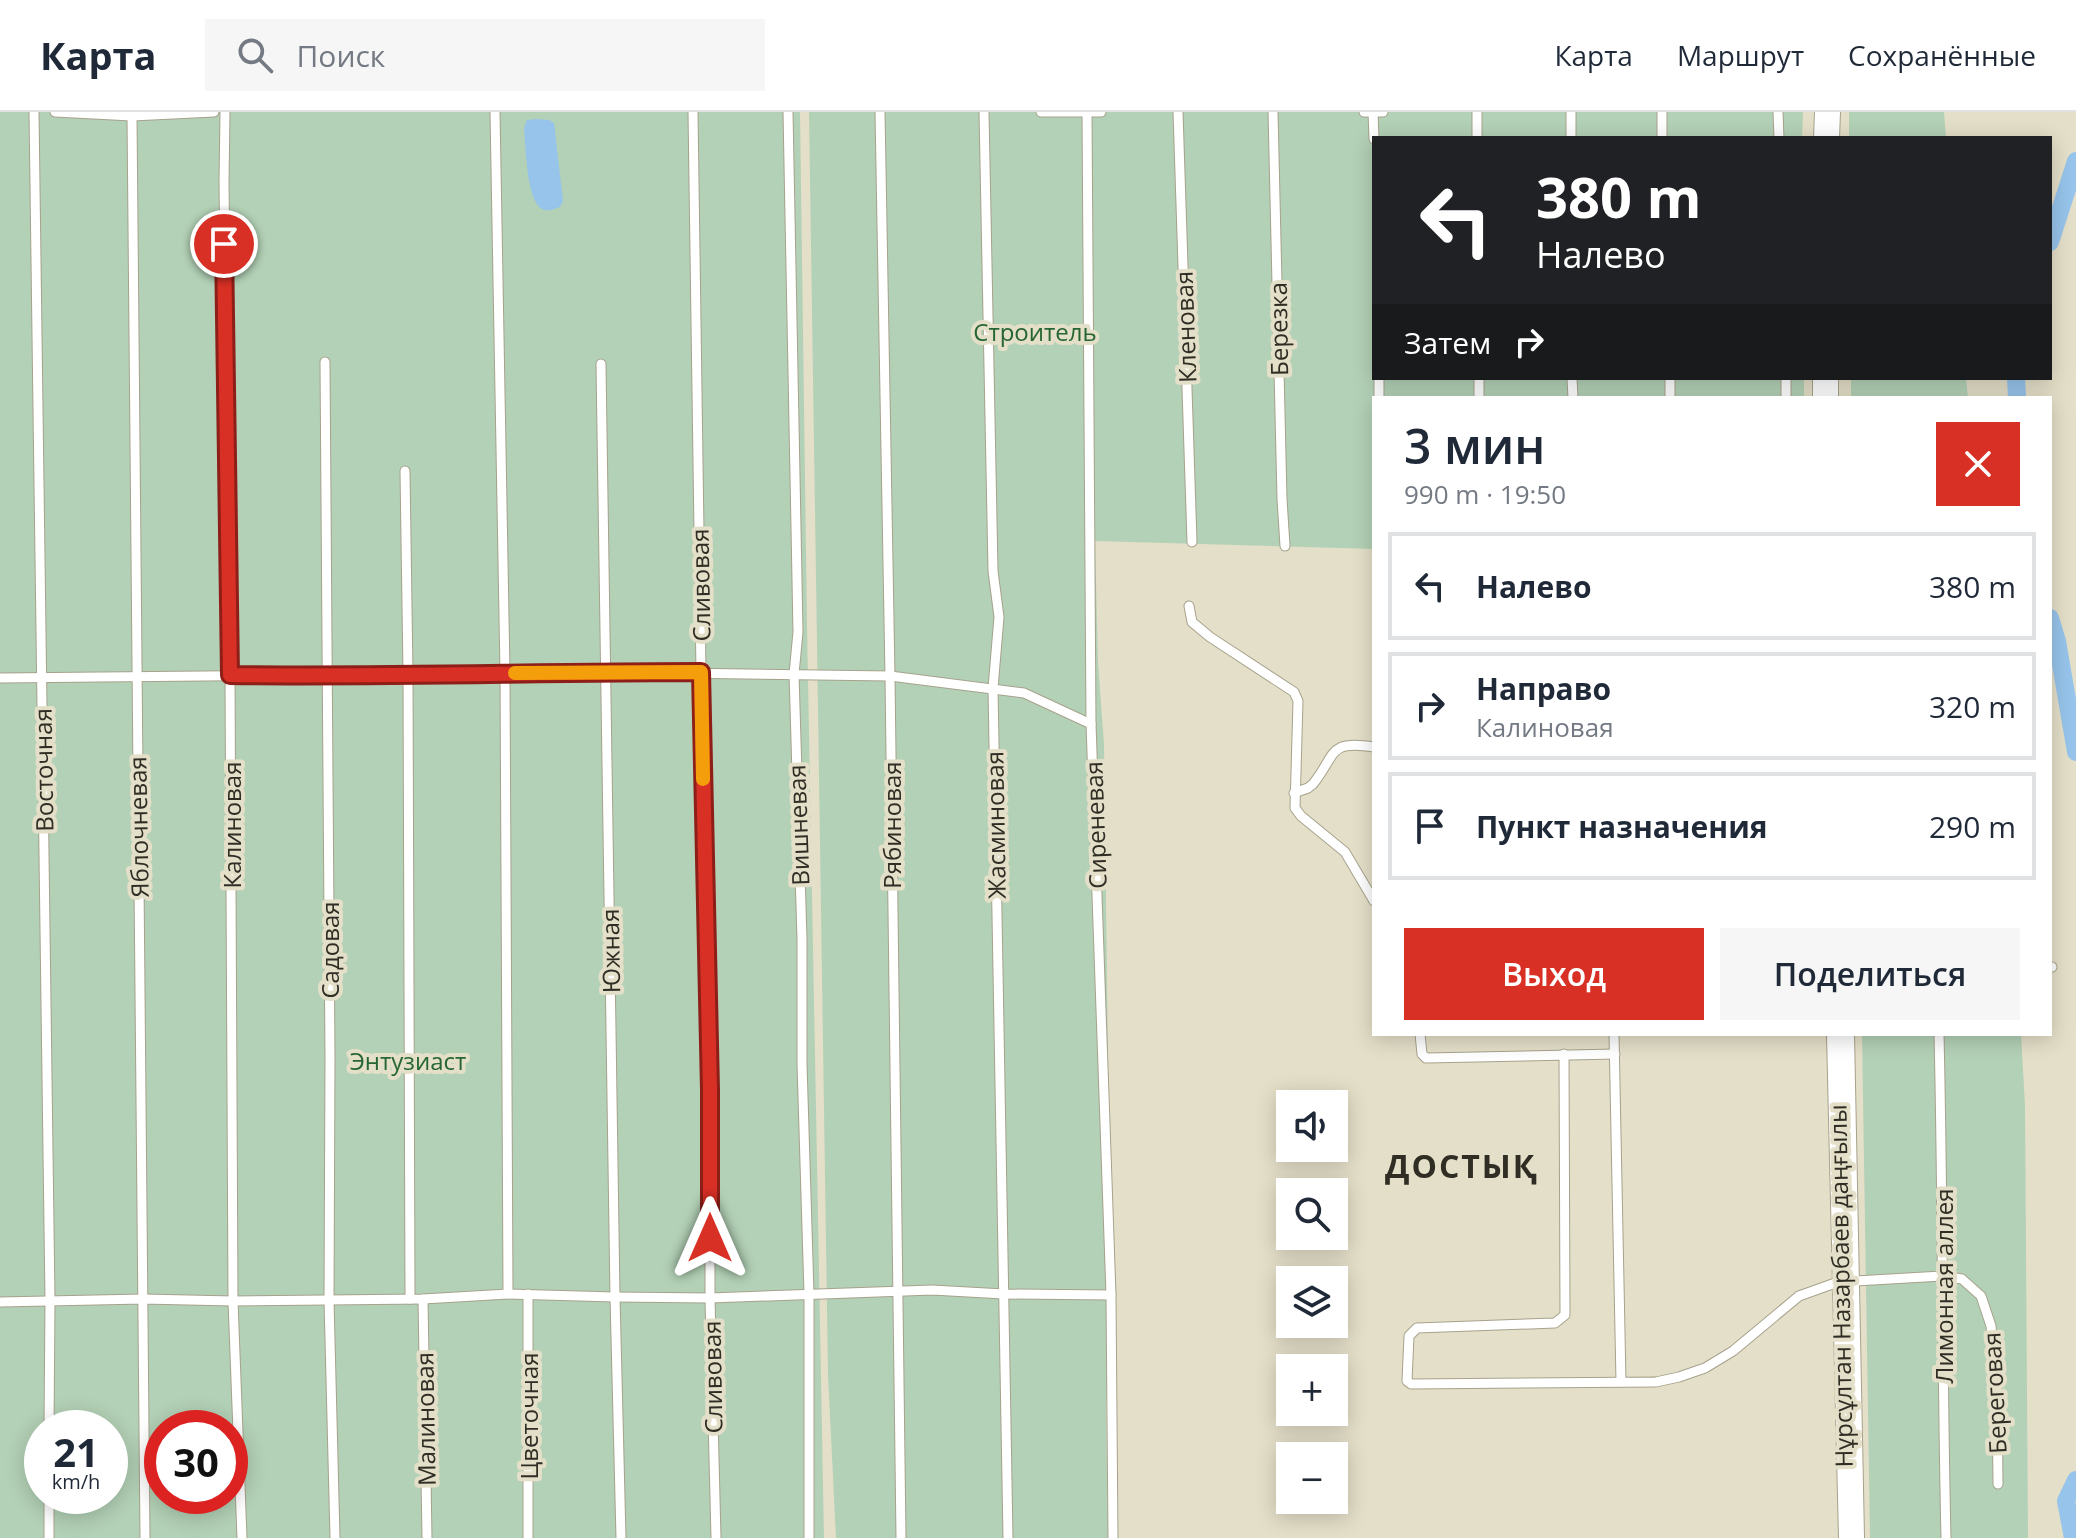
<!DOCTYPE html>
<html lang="ru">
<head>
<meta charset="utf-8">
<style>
	body { margin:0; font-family:"Open Sans",sans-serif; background:#f6f6f7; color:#1f2937; height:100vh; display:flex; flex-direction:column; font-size:30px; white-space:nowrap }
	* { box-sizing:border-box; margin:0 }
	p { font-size:26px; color:#747a83 }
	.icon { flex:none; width:44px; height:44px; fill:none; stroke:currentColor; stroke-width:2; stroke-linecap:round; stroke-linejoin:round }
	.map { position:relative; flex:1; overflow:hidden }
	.side { position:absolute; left:1372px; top:284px; width:680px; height:640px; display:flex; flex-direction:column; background:#fff; border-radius:0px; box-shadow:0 4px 20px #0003 }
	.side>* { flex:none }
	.hud { position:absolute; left:1372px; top:24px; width:680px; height:244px; border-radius:0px; box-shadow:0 4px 20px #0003; background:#202124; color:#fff; overflow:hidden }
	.tools { position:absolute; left:1276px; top:978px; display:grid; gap:16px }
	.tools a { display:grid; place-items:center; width:72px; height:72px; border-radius:0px; background:#fff; box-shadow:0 4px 20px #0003; font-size:40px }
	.speed { position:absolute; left:24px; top:1298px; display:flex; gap:16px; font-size:40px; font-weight:700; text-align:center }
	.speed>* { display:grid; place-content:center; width:104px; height:104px; border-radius:50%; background:#fff; box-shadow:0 4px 20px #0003; line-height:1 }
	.speed small { font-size:20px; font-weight:400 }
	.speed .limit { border:12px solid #d22; background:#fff; color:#111 }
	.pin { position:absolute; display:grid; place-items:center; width:68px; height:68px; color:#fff; margin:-34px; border:4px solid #fff; border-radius:50%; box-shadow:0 2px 8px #0007 }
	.me { position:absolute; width:88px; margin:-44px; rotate:0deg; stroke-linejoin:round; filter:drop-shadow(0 0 6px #0008) }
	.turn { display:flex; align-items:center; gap:28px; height:168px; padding:0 32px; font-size:36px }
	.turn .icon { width:104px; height:104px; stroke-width:2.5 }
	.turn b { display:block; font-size:56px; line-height:68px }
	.then { display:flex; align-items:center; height:76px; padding:0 32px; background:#0003; gap:16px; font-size:30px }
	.round { display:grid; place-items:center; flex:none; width:84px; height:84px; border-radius:0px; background:#f6f6f7 }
	.overview { display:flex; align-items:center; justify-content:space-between; height:136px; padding:0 32px }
	h1 { font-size:48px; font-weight:600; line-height:60px }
	.action { display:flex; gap:16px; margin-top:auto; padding:16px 32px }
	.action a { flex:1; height:92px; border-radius:0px; background:#d93025; color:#fff; font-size:32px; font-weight:600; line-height:92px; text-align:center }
	.action a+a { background:#f6f6f7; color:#1f2937 }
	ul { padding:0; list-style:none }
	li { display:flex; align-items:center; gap:24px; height:108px; margin:0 16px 12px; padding:0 16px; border:4px solid #e0e1e3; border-radius:0px }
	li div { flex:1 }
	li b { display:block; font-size:30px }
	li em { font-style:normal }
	header { display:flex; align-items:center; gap:48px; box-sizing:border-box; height:112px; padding:0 40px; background:#fff; border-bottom:2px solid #e0e1e3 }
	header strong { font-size:38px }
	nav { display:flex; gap:44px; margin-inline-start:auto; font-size:28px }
	.search { width:560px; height:72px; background:#f6f6f7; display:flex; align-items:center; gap:20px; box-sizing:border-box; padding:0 28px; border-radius:0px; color:#747a83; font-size:30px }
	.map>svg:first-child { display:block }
</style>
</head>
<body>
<header>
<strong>Карта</strong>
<div class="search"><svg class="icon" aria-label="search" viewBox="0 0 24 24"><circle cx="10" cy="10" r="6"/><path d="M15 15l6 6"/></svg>Поиск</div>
<nav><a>Карта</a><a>Маршрут</a><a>Сохранённые</a></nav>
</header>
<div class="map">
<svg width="2076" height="1426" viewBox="0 0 2076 1426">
	<rect width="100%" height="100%" fill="#e4dfc8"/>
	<!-- green -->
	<g fill="#b3d1b6" fill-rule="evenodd">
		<path d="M0,0h800l7,514 17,912h-824zM42,1316h68v68h-68zM162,1316h68v68h-68z"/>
		<polygon points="809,0 1803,0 1802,26 1374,26 1374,266 1804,266 1804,286 1374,286 1374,437 1095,429 1098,550 1104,633 1111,1183 1106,1294 1108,1426 836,1426 828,1263"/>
		<polygon points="1849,0 1944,0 1946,26 1849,26"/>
		<polygon points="1851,266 1966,266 1968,286 1851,286"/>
		<polygon points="1862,922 2021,922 2025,994 2028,1426 1870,1426"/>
	</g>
	<!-- water -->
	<path fill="#97c4eb" d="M536,7l13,1 5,3 9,78 -3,6c-6,2 -12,5 -18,2 -16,-9 -16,-63 -18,-81l3,-8z"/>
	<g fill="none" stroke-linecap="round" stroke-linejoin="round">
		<!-- river -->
		<g stroke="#97c4eb" stroke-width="18">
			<polyline points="2050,130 2076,49"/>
			<polyline points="2016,266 2017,286"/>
			<polyline points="2050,506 2057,529 2076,640"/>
			<polyline points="2073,1426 2066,1389 2076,1368"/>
		</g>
		<!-- minor casing -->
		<g stroke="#a7a28c" stroke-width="11">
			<g id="minor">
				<polyline points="34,0 50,1188 49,1316"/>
				<polyline points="55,0 132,4 214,0"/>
				<polyline points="225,0 224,71 230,563 233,1189 242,1426"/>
				<polyline points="495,0 505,561 508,1182"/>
				<polyline points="693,0 701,560 710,978 710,1186 716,1426"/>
				<polyline points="788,0 798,520 794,562 802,827 802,952 809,1182 809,1426"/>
				<polyline points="880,0 890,564 901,1426"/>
				<polyline points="984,0 993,459 999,505 993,576 1008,1426"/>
				<polyline points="1041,0 1101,0"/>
				<polyline points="1087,0 1091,612 1111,1183 1113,1426"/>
				<polyline points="1178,0 1192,430"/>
				<polyline points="1273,0 1282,387 1285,434"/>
				<polyline points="1364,0 1383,0"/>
				<polyline points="1373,0 1374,27"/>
				<polyline points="1477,0 1477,26"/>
				<polyline points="1571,0 1571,26"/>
				<polyline points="1662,0 1662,26"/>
				<polyline points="1778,0 1779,26"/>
				<polyline points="132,4 145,1426"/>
				<polyline points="325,250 330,946 329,1188 335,1426"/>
				<polyline points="601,252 615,1185 621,1426"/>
				<polyline points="1379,266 1379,286"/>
				<polyline points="1479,266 1479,286"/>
				<polyline points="1572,266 1573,286"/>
				<polyline points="1670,266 1670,286"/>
				<polyline points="1786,286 1786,266"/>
				<polyline points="405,359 408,561 410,1187"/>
				<polyline points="1189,494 1192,510 1210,525 1294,580 1298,589 1295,696 1301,704 1345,740 1374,789"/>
				<polyline points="0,566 606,560 890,564 1024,581 1091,612"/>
				<path d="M1294,681l14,-5 5,-4c24,-30 14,-44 61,-37"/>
				<polyline points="2050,855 2052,855"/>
				<polyline points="1420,922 1422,942 1426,946 1615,942"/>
				<polyline points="1614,922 1621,1270"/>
				<path d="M1939,922c4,168 3,336 7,504"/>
				<polyline points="1564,942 1565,1203 1555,1211 1417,1216 1409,1224 1407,1269 1411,1272 1656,1270 1679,1265 1705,1256 1733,1239 1799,1184 1838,1170 1942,1164 1962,1167 1981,1184 1991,1214 1997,1281 1998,1372"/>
				<polyline points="528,1182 528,1426"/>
				<polyline points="423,1187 427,1426"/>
				<polyline points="0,1190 143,1187 233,1189 423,1187 508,1182 615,1185 710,1186 932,1178 1004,1182 1111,1183"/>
				<polyline points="49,1426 49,1384"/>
			</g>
		</g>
		<!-- primary casing -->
		<g stroke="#a7a28c" stroke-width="16">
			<g id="primary">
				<polyline points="1821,26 1822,0"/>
				<polyline points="1832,26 1833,0"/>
				<polyline points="1820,266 1820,286"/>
				<polyline points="1831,266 1831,286"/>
				<polyline points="1834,922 1846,1426"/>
				<polyline points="1847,922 1857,1426"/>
			</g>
		</g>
		<!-- minor -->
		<use href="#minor" stroke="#fff" stroke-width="9"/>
		<!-- primary -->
		<use href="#primary" stroke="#fff" stroke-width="14"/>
	</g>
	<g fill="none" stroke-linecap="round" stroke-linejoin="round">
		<!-- route casing -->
		<g stroke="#8d1f18" stroke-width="20">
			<path id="route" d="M224,132l6,431c157,2 314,-3 471,-3l9,418v148"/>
		</g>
		<!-- route -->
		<use href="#route" stroke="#d93025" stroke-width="14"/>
		<!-- slow -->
		<polyline stroke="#f59e0b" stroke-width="14" points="515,561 701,560 703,667"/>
	</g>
	<g text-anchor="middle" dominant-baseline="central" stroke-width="8" stroke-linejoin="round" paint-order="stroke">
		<!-- street labels -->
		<g font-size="24" fill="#2f2d24" stroke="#e4dfc8">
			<text transform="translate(1185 215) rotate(-92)">Кленовая</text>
			<text transform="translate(1278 217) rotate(-91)">Березка</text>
			<text transform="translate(700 473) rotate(-91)">Сливовая</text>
			<text transform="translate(43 658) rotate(-91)">Восточная</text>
			<text transform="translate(231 713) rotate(-90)">Калиновая</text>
			<text transform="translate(798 713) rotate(-92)">Вишневая</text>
			<text transform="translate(891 713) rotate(-90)">Рябиновая</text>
			<text transform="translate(995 713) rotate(-91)">Жасминовая</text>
			<text transform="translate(1095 713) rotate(-92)">Сиреневая</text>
			<text transform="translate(138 715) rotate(-91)">Яблочневая</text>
			<text transform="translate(329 838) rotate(-90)">Садовая</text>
			<text transform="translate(610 839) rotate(-91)">Южная</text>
			<text transform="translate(1840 1174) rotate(-91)">Нұрсұлтан Назарбаев даңғылы</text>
			<text transform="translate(1943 1174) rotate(-90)">Лимонная аллея</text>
			<text transform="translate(712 1265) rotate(-91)">Сливовая</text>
			<text transform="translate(1994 1281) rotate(-93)">Береговая</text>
			<text transform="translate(528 1304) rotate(-90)">Цветочная</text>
			<text transform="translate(425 1307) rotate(-91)">Малиновая</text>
		</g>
		<!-- park labels -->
		<g font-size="24" fill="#266633" stroke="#e4dfc8">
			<text x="1035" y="219">Строитель</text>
			<text x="408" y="948">Энтузиаст</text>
		</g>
		<!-- district labels -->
		<g font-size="32" font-weight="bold" letter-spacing="2" fill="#2f2d24" stroke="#e4dfc8">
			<text x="1462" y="1053">ДОСТЫҚ</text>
		</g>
	</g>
</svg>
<div class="tools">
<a><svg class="icon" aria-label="sound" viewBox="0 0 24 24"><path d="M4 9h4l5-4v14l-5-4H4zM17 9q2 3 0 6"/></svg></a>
<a><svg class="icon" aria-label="search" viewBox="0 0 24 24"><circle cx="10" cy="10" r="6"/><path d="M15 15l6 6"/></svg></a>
<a><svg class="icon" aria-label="layers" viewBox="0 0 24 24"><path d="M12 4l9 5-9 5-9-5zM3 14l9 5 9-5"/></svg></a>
<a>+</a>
<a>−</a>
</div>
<div class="speed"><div>21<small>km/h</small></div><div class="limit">30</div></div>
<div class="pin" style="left:224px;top:132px;background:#d93025"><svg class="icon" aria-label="arrive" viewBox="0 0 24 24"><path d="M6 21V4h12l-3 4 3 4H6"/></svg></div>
<svg class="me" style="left:710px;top:1126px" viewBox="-20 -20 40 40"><path d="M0-17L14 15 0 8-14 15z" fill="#d93025" stroke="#fff" stroke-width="4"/></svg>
<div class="hud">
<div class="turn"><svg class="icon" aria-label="left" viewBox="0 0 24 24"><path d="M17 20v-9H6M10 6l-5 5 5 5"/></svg><div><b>380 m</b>Налево</div></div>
<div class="then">Затем<svg class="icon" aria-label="right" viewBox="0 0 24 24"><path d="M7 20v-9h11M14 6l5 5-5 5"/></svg></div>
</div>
<section class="side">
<div class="overview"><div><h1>3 мин</h1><p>990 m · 19:50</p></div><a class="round" style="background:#d93025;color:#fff"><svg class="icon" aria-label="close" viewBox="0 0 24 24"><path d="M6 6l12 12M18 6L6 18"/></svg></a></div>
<ul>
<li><svg class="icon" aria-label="left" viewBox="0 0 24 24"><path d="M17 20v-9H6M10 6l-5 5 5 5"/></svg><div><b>Налево</b></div><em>380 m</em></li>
<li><svg class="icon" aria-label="right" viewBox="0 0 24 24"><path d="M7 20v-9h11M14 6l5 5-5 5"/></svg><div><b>Направо</b><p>Калиновая</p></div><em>320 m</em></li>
<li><svg class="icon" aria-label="arrive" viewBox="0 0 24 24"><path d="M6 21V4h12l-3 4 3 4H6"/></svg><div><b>Пункт назначения</b></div><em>290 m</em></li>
</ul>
<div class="action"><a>Выход</a><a>Поделиться</a></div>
</section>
</div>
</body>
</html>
